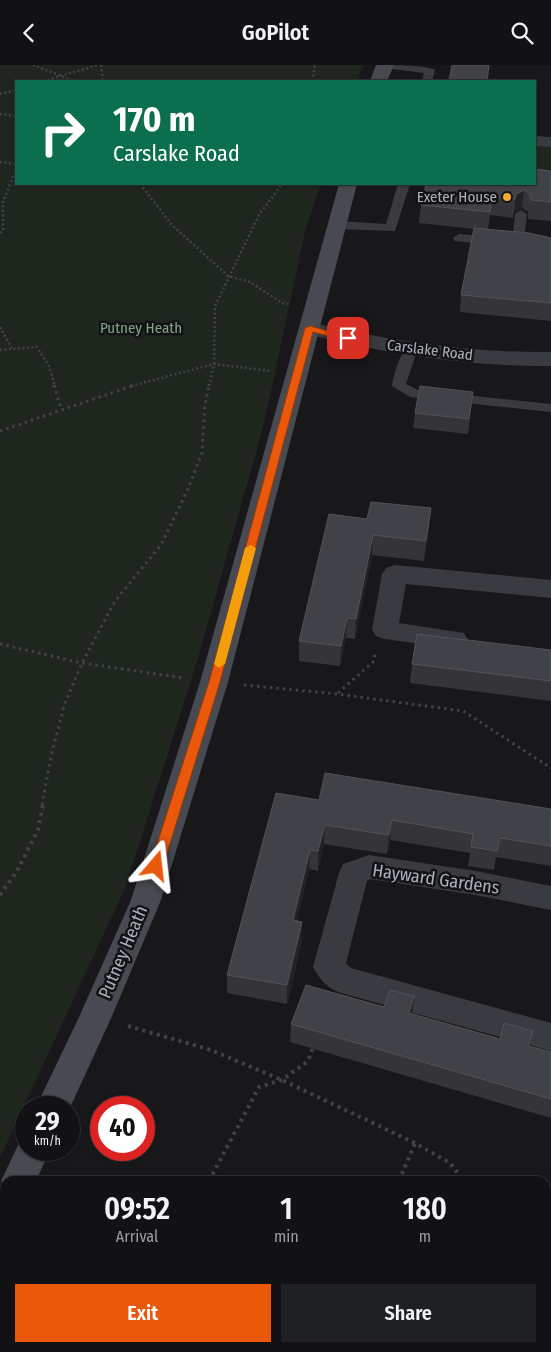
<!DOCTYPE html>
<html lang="en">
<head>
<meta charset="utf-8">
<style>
	body { margin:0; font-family:"Fira Sans Condensed",sans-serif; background:#1f2022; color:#f1f3f6; height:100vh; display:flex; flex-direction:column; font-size:19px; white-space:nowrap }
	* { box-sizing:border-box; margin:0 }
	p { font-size:16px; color:#9c9ea0 }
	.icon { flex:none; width:28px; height:28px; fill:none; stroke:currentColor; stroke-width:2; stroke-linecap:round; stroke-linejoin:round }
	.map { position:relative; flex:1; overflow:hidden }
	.side { position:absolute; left:0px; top:1111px; width:551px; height:176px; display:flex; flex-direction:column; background:#121214; border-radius:15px 15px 0 0; box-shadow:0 1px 4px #0004,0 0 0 1px #313234 }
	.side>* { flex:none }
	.guide { position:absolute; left:15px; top:15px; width:521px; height:105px; border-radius:0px; box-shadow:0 1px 4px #0004,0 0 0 1px #313234; background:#0b6e4f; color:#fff; overflow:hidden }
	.speed { position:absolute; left:15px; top:1031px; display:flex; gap:10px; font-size:25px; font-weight:700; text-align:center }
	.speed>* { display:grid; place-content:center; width:65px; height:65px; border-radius:50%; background:#121214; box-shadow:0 1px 4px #0004,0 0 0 1px #313234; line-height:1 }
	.speed small { font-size:12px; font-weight:400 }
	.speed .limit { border:8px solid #d22; background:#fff; color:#111 }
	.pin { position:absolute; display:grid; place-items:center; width:42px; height:42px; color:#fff; margin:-21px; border-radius:10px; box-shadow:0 2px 8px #0006 }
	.me { position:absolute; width:55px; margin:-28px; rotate:17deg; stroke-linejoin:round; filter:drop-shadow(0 0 4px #0008) }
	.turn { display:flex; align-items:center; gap:18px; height:105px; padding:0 15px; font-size:22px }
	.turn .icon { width:65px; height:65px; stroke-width:2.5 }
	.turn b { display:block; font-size:35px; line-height:42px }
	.eta { display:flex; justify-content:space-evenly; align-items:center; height:85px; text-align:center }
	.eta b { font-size:30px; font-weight:600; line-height:35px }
	.action { display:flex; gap:10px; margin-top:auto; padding:10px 15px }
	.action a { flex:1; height:58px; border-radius:0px; background:#ea580c; color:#fff; font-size:20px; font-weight:600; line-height:58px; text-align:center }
	.action a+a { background:#1f2022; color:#f1f3f6 }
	header { display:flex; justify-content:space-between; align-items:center; height:65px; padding:0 15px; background:#121214; font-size:22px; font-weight:600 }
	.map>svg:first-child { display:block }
</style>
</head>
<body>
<header><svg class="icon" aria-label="back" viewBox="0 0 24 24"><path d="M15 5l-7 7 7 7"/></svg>GoPilot<svg class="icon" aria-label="search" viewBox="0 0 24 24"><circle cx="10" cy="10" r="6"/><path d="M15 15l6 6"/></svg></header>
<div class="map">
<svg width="551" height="1287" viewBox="0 0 551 1287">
	<rect width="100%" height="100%" fill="#18181b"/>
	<!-- green -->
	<g fill="#1e261e">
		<polygon points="0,0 363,0 357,16 16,16 16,119 321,119 305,167 264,359 199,590 126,821 0,1093"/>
		<polygon points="535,78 551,80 551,109 535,108"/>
	</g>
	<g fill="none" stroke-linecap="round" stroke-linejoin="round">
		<!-- path-far2 -->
		<g stroke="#3f4247" stroke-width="2.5" stroke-dasharray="2 2.5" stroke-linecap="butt">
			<polyline points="33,0 74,16"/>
			<polyline points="101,0 103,16"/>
			<polyline points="43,16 98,0"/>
			<polyline points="312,16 315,0"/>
			<polyline points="0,29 16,25"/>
			<polyline points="0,49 16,51"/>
			<polyline points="0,97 16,99"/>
			<polyline points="140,119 172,160 228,211 250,217 282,238 289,239"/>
			<polyline points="0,168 3,166 3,137 16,104"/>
			<polyline points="0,262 12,284"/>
			<polyline points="0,285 37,282 49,301 55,321"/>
			<polyline points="131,321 214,299 270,306"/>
			<polyline points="209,321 214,299 215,241 259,150 282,119"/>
		</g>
		<!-- path-far1 -->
		<g stroke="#3f4247" stroke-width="3" stroke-dasharray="2.5 4" stroke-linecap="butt">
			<polyline points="54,320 61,344"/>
			<polyline points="0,366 135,320"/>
			<polyline points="0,579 82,598 184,613"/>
			<polyline points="244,620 337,629 463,646 551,703"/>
			<polyline points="338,628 374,596 375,588"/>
			<polyline points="42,740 51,691 65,638 82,598 115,536 161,480 187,426 202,388 205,340 209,320"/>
		</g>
		<!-- path -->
		<g stroke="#3f4247" stroke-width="4" stroke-dasharray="3 4.5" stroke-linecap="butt">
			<polyline points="0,830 17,806 38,765 43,739"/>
			<polyline points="128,961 211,985 282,1015 415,1078 450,1098 464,1116"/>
			<polyline points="209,1116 259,1022 282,1015 308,996 314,980"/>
			<polyline points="399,1116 415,1078"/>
			<polyline points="0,1206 5,1209"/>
			<polyline points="546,1226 551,1232"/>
		</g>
		<!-- lane -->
		<g fill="#393b40" fill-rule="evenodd">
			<path d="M380,0c13,0 46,0 55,5l-3,11h-10l2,-8 -39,-5z"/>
			<polygon points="398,119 410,119 395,166 337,164 331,160 337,156 386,159"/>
			<polygon points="521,145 527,149 524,177 518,181 512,177 515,149"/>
			<polygon points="459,169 496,172 502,176 496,180 455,176 453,173"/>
			<path d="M411,279l7,4 -12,36 12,6 133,14v8l-141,-15 -18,-11c1,-10 10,-40 19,-42z"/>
		</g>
		<!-- street -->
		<g fill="#393b40" fill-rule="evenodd">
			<polygon points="535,71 551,72 551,82 535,81"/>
			<path d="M310,257c78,19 161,31 241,30v14c-83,1 -168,-13 -249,-33l-3,-5 3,-5z"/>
			<polygon points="395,500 551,515 551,533 406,519 399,558 464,568 468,575 464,582 455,584 385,574 376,571 372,565 382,509 386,503"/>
			<path d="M369,790l107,16 75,15v24l-75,-15 -106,-16 -3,2 -21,82 5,5 200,55v28l-210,-58c-14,-5 -21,-13 -28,-26l26,-94 4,-9z"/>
			<polygon points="150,1282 195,1282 197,1287 152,1287"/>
		</g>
		<!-- secondary -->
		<g fill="#474a50" fill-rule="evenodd">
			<polygon points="376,0 394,0 387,16 370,16"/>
			<polygon points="339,119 357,119 228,617 161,835 112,951 69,1045 69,1042 36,1042 80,950 131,835 200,617"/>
			<polygon points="26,1072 26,1085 50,1085 36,1116 5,1116 5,1124 1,1116 21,1074"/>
			<polygon points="5,1128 5,1171 0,1173 0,1130"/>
		</g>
	</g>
	<!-- wall -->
	<g fill="#343439">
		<polygon points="551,106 551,156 528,154 528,147 522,143 514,147 513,153 490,150 488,164 551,173 551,256 460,247 461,230 474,164 419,158 421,140"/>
		<polygon points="473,327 468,369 413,363 415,348"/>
		<polygon points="431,443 429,463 424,496 372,490 355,574 346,573 340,601 299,596 299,576 367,454"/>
		<polygon points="551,585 551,636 410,618 412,599"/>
		<polygon points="319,735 551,744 551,801 496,792 494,805 468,801 470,788 390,775 387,789 324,779 318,806 309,804 297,856 302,876 287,939 227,928 227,910"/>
		<polygon points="414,931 412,949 500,974 533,966 529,981 551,987 551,1053 290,977 291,959 384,942"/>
		<polygon points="298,1282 483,1282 493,1287 308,1287"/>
	</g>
	<!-- shaded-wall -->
	<g fill="#232327">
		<polygon points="489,0 490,0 488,16 487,16"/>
		<polygon points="524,125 522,143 514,147 513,153 516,129"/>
		<polygon points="431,443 429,463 424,496 426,476"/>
		<polygon points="373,470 372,490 355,574 356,554"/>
		<polygon points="347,553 346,573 340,601 341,581"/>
		<polygon points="392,755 390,775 387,789 389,770"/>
		<polygon points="325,760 324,779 318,806 318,786"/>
		<polygon points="310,785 309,804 293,874 293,855"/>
		<polygon points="302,857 302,876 287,939 287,920"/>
		<polygon points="414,931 412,950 409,948"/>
	</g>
	<!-- building -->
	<g fill="#414247" stroke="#515359">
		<polygon points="452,0 489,0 487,16 449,16"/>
		<polygon points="535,104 551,106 551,137 531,135 530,129 524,125 516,129 515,134 492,132 490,147 421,140 426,119 535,119"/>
		<polygon points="474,163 529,168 551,173 551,238 461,230"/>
		<polygon points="420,321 473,327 469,354 415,348"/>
		<polygon points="371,437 431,443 426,476 373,470 356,554 347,553 341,581 299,576 329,449 367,454"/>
		<polygon points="417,569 551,585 551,616 412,599"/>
		<polygon points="325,708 551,744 551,781 500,773 497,786 471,782 473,769 392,755 389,770 325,760 318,786 310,785 293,855 302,857 287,920 227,910 276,728 319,735"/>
		<polygon points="306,920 384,942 390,925 414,931 409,948 500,974 504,958 533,966 528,981 551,987 551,1034 291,959"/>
		<polygon points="332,1282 483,1282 493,1287 342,1287"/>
	</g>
	<!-- route -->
	<polygon fill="#ea580c" stroke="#983908" points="310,261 353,273 348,276 313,267 220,617 163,801 161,805 152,805 150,801 209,617 305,263"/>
	<!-- slow -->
	<polygon fill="#f59e0b" points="251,480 256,483 225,599 219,603 214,599 245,483"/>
	<!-- markers -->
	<circle fill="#f8a733" stroke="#131316" stroke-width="2" cx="507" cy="132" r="5"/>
	<g text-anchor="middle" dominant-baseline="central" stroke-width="5" stroke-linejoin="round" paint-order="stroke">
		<!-- far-poi labels -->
		<g font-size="15" fill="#aab0bb" stroke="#131316" text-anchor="end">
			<text x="497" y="132">Exeter House</text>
		</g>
		<!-- far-park labels -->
		<g font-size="15" fill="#81a681" stroke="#131316">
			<text x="141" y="263">Putney Heath</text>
		</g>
		<!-- far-street labels -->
		<g font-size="15" fill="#aab0bb" stroke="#131316">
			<text transform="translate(430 285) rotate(7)">Carslake Road</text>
		</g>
		<!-- street labels -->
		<g font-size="18" fill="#aab0bb" stroke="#131316">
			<text transform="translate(436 814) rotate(8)">Hayward Gardens</text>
			<text transform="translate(123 887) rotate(-67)">Putney Heath</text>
		</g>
	</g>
</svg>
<div class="speed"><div>29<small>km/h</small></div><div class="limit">40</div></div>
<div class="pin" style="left:348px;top:273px;background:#d93025"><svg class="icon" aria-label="arrive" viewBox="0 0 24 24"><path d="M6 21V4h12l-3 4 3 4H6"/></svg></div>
<svg class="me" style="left:156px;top:801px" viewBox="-20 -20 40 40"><path d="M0-17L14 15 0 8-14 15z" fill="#ea580c" stroke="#fff" stroke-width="4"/></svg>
<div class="guide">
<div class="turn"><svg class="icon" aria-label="right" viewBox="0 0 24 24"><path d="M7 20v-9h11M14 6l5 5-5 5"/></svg><div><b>170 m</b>Carslake Road</div></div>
</div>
<section class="side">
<div class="eta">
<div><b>09:52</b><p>Arrival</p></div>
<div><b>1</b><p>min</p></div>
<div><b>180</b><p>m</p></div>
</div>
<div class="action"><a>Exit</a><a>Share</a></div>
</section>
</div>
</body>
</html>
